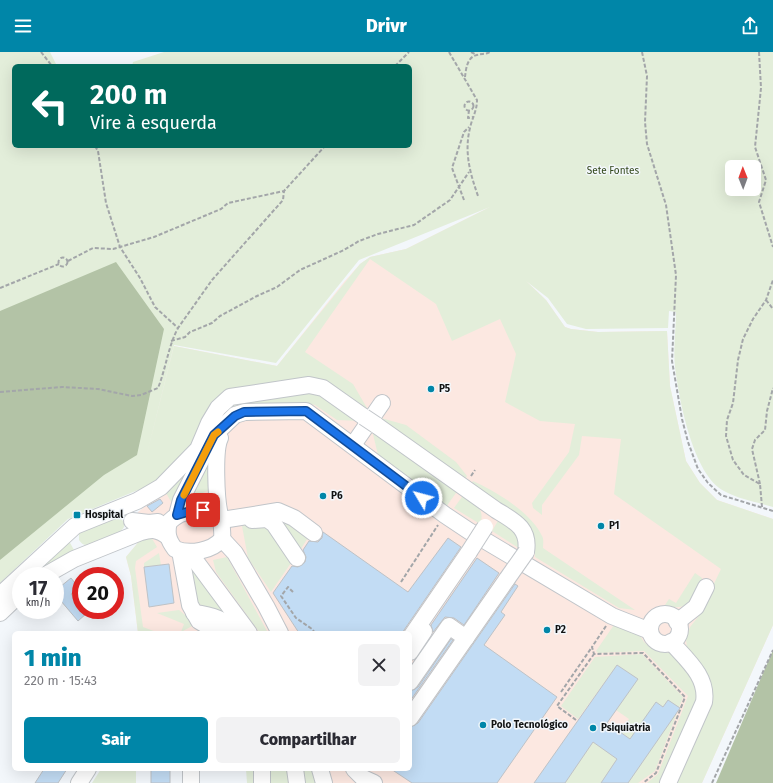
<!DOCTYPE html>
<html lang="pt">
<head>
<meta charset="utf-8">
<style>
	body { margin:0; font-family:"Fira Sans",sans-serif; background:#f2f2f3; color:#2b2b33; height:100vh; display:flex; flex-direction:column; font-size:15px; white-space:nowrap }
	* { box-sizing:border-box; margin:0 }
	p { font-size:13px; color:#7c7c81 }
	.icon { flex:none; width:22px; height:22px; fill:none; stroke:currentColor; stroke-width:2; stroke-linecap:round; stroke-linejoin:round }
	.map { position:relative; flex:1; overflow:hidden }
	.sheet { position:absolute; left:12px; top:579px; width:400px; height:140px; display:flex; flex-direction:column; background:#fff; border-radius:6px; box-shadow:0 4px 16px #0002 }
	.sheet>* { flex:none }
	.guide { position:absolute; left:12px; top:12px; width:400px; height:84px; border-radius:6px; box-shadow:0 4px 16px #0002; background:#00695c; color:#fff; overflow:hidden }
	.needle { width:26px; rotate:359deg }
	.buttons { position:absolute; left:725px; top:108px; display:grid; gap:8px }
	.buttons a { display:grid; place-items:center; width:36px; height:36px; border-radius:6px; background:#fff; box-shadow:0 4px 16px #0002; font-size:20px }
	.speed { position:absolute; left:12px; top:515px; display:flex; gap:8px; font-size:20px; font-weight:700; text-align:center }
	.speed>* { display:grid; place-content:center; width:52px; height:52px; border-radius:50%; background:#fff; box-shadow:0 4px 16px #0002; line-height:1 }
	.speed small { font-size:10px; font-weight:400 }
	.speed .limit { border:6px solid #d22; background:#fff; color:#111 }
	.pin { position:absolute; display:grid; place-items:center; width:34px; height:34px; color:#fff; margin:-17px; border-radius:8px; box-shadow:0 2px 6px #0006 }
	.me { position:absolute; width:44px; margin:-22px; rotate:307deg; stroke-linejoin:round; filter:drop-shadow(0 0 3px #0008) }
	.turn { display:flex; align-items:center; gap:14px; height:84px; padding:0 12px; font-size:18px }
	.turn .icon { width:52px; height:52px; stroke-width:2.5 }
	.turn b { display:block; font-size:28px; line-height:34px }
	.round { display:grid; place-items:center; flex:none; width:42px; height:42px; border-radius:6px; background:#f2f2f3 }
	.headline { display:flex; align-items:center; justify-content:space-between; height:68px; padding:0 12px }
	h1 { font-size:24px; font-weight:800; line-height:30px; color:#0086a8 }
	.cta { display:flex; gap:8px; margin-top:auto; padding:8px 12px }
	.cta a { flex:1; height:46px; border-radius:6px; background:#0086a8; color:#fff; font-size:16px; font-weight:800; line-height:46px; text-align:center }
	.cta a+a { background:#f2f2f3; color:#2b2b33 }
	header { display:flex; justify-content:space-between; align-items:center; height:52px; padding:0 12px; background:#0086a8; color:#fff; font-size:18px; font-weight:800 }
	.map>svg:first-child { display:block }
</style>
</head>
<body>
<header><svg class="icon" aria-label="menu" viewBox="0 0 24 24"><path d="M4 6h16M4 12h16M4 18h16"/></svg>Drivr<svg class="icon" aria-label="share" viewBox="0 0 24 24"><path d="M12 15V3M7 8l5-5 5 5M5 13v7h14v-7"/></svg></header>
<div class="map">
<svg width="773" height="731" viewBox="0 0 773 731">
	<rect width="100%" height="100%" fill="#f3f7fb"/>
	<!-- medical -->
	<polygon fill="#fce8e1" points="498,151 521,224 546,248 565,275 571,277 598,280 667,279 670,334 686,409 700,431 717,448 773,467 773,573 702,731 247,731 247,717 410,717 410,581 138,581 131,524 126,505 141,487 137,463 138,460 143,456 138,444 138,438 174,294 277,314 344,230 360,212 370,205 406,197"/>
	<!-- green -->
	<g fill="#e3eeda" fill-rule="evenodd">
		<path d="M0,0h50l7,14h-43v80h396v-80h-278l1,-4 31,-10h609v455c-16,-5 -35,-8 -49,-16 -31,-16 -45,-92 -49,-124 -2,-18 1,-38 1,-55l-7,-1 -1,17 -82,1 -19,-5 -19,-26 -22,-17 20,19 19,27 6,2 27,3 69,-1 3,55 16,75 14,22 17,17 56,19v106l-71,158h-28l38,-90 -2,-14 -23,-30 -1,-10 4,-12 8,-10 23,-48 -107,-75 7,-55 -39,-3 -3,19 -37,50v10l-9,-7 -1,-5 37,-51 6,-28 -35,-3 -35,-19 11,-48 -16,-35 -48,22 -16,-37 -66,-45 -65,93 48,32 14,24v3l-32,-22 -95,-2c-31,40 -61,80 -102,109v-6l-70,29 -68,64zM732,115h22v22h-22zM490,155l-84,42 -36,8 -10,7 -83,102 -103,-20 -30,120 30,-121 102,18 83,-103z"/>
		<polygon points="316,340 360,369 337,368 315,353 307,351 223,364 219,363 241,347"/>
		<polygon points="381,366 406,373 456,410 467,424 465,428 379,367"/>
		<polygon points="372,378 458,438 446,455 378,403"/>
		<polygon points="212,395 215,436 190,446"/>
		<polygon points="195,409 173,453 166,441"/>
		<path d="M473,429c22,10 58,31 69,55 2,3 1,8 1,12l92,62 -16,-2 -84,-51 -1,-21 -5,-8 -58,-44z"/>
		<path d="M464,442c10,9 22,15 16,30l-26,-16z"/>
		<polygon points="274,461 309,484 299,500"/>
		<path d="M115,464l4,1 5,5v5c-3,7 -29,18 -37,18 -4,0 -6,-2 -8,-5v-8z"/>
		<polygon points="499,467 517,479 520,497 492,479"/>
		<polygon points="259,469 264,471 291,511 271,540 248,506 242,474"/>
		<polygon points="151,485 157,495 136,509 135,516 143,575 159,581 138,581 131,524 126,505 141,487"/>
		<polygon points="68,487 75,500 31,524"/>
		<polygon points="159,501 161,513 144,515 144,511"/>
		<polygon points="227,505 268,581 260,581 216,520 213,508"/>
		<polygon points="195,512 240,576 196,550 190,519"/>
		<path d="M695,521l7,5v5c-14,23 -11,24 -39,25l6,-9 7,4z"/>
		<polygon points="179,558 196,572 181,580 184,572 157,561"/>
		<polygon points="614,573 639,582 644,590 651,596 676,603 689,618 700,640 661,731 647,731 658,722 688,644 644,599 598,601 596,599"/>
		<polygon points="642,602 683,645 655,719 638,731 628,731 679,656 668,648 663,655 656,651 630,687 620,680 629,667 616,658 637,627 617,613 578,667 561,654 595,605"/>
		<polygon points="593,690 617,707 601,731 565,731"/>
		<polygon points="101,717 136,717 136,731 92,731"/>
		<polygon points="246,717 257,717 258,731 247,731"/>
		<polygon points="268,717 288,717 290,731 269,731"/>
		<polygon points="303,717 316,717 320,731 304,731"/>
	</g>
	<!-- forest -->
	<g fill="#b3c3a6">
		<polygon points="116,210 164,277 137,403 104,423 0,508 0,259"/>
		<polygon points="773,598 773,731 716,731"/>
	</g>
	<!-- building -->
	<g fill="#c2dcf4" stroke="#bec2c6">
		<polygon points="160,447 163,451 152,460 147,454"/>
		<polygon points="323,480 408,540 448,486 461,495 402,581 299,581 273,541 292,514 298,515 305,510 306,505 303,498 309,489 318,490 322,486"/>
		<polygon points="477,506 499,521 464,573 454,566 445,565 433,580 431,573"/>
		<polygon points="169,512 174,551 149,555 144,515"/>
		<polygon points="71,526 79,536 71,542 81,554 81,558 84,558 87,561 78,569 55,542 55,539"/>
		<polygon points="515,532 518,534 501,560 505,563 484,593 557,645 497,731 412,731 391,717 410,717 410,675 418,671"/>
		<polygon points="451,587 453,588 410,649 410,639 418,635"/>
		<polygon points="617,613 638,627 607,671 620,680 630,687 656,650 663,655 668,648 680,656 628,731 601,731 617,707 593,690 565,731 534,731"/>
		<polygon points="44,717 67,717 58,731 35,731"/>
		<rect x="151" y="717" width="19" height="14"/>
	</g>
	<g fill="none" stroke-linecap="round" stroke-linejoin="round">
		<!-- minor casing -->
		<g stroke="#c1c5c9" stroke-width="18">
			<g id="minor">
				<path d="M376,373l120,85c18,11 34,18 30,42"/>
				<polyline points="353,393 382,351"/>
				<path d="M219,462c-17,-7 -37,-5 -50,8 -3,11 -1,18 6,27 15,6 37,2 47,-10 1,-10 0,-15 -2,-24 -4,-15 -6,-65 0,-77"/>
				<polyline points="177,463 181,448 214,383 235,363 245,360 306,359 445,463 469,479 612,564 650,579"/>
				<polyline points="222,468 278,459 294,466 314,481"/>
				<polyline points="252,468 267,467 274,472 297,506"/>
				<polyline points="132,469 149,471 158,470"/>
				<polyline points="222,487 235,501 266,554 280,581"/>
				<polyline points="180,499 190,553 199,569 219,581"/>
				<polyline points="189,500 249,581"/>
				<path d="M44,524l30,-17 67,-27c11,-3 17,-3 26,4"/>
				<polyline points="0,543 75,474 137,449 161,435 198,397 209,371 218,356 230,345 309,333 323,336 364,365"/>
				<polyline points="0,561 21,541"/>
				<path d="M194,561c18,2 32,7 46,20"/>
				<circle cx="665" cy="577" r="15"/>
				<polyline points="677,570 696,555 706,535"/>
				<polyline points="410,586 469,500"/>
				<polyline points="410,600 424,579"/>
				<polyline points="410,630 449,574 466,586"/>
				<polyline points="410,666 507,527"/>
				<polyline points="262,717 262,731"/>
				<polyline points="295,717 297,731"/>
				<polyline points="320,717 324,731"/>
				<polyline points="354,717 363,726 374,731"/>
				<polyline points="79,731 88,717"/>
				<polyline points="191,731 191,717"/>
				<path d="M668,731l36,-81c4,-25 -17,-42 -33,-60"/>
			</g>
		</g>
		<!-- path -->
		<g stroke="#a3a6a9" stroke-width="2" stroke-dasharray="4 2" stroke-linecap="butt">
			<polyline points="41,0 52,14"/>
			<path d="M449,0l28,48c0,11 -5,18 -7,28 -6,24 0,45 8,68"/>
			<polyline points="471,0 477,3"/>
			<polyline points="642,0 647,24 645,70 647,92 666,153 676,223 672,309 682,367 688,390 698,417 708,431 721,443 773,459"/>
			<polyline points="759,0 761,36 755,95 766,128 759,150 773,195"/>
			<polyline points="395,14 409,0"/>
			<path d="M465,25c1,-8 2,-20 12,-22 5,-2 8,0 13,-3"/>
			<circle cx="469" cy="54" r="4.5"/>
			<polyline points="469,58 468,66 474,65"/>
			<polyline points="95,94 98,99 106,151 120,195 140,226 155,255 178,276 212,228 283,148 284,139"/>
			<polyline points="464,148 452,116 464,80 469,75"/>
			<circle cx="63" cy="210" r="4.5"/>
			<polyline points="68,209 93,196 113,197 154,185 221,157 228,151 284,139 325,94"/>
			<polyline points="0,236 59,212"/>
			<polyline points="766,248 773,257"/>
			<polyline points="171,289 185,285 190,280 212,271 220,264 257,244 277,235 300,218 344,198 359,189 378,182 414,173 450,148 469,120"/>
			<path d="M0,340l62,-5 36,2 34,7 9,-1 17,-7c8,-20 10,-41 20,-60"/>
			<polyline points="471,424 475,418"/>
			<polyline points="760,432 752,397 755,388 765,378 767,359 773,336"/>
			<polyline points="762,455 760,432 744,423 733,408 726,384 727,368 733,351 738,308 743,287 753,267 766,248 773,228"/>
			<polyline points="401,530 438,473"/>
			<polyline points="293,540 288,535 281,544 296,566 312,577 315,581"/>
			<polyline points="606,574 592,595 594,602 643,601 685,645 656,721 643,731"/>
			<polyline points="561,640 592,595"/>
			<polyline points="576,668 557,654 594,602"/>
			<polyline points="712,731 773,598"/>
		</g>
		<!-- minor -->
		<use href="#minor" stroke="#fff" stroke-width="16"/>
		<!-- minor-bridge casing -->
		<g stroke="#c1c5c9" stroke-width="18" stroke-linecap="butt">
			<g id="minor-bridge">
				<polyline points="364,365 376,373"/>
				<polyline points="469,500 485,475"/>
				<polyline points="507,527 526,500"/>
			</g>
		</g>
		<!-- minor-bridge -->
		<use href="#minor-bridge" stroke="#fff" stroke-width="16"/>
	</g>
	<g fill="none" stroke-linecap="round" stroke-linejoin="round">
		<!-- route casing -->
		<g stroke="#114b97" stroke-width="10">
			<polyline id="route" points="203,458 194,458 177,463 181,448 214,383 235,364 244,360 306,359 422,446"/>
		</g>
		<!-- route -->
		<use href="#route" stroke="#1a73e8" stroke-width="7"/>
		<!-- slow -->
		<polyline stroke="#f59e0b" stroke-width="7" points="184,443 214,383 218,380"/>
	</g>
	<!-- markers -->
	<g fill="#0086a8" stroke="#f3f7fb" stroke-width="1.5">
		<circle cx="431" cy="337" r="4"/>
		<circle cx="323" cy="444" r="4"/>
		<rect x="73" y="459" width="8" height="8" rx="2"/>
		<circle cx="601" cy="474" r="4"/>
		<circle cx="547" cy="578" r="4"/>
		<circle cx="483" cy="673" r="4"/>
		<circle cx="593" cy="676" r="4"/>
	</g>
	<g text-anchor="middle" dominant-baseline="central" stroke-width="3" stroke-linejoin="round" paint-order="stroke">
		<!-- park labels -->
		<g font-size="10" fill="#34491c" stroke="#f3f7fb">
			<text x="613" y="119">Sete Fontes</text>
		</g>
		<!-- poi labels -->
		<g font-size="10" font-weight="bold" fill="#101213" stroke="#f3f7fb" text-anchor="start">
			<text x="439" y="337">P5</text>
			<text x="331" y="444">P6</text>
			<text x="85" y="463">Hospital</text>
			<text x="609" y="474">P1</text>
			<text x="555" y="578">P2</text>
			<text x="491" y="673">Polo Tecnológico</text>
			<text x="601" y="676">Psiquiatria</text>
		</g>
	</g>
</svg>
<div class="buttons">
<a><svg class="needle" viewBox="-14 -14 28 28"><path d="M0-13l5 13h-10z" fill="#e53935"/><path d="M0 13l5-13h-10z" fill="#7c7c81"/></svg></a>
</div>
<div class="speed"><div>17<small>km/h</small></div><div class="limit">20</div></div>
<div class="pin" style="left:203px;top:458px;background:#d93025"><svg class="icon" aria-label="arrive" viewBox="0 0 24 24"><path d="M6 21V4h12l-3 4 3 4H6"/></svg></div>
<svg class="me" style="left:422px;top:446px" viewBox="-20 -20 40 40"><circle r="17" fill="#1a73e8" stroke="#fff" stroke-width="3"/><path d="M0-11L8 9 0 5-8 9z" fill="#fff"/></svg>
<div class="guide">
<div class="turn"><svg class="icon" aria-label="left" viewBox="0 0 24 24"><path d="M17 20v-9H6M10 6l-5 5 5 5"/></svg><div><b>200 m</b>Vire à esquerda</div></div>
</div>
<section class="sheet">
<div class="headline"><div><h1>1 min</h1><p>220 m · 15:43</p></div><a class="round"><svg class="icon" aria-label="close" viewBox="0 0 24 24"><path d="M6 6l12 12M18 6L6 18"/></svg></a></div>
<div class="cta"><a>Sair</a><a>Compartilhar</a></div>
</section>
</div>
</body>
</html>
